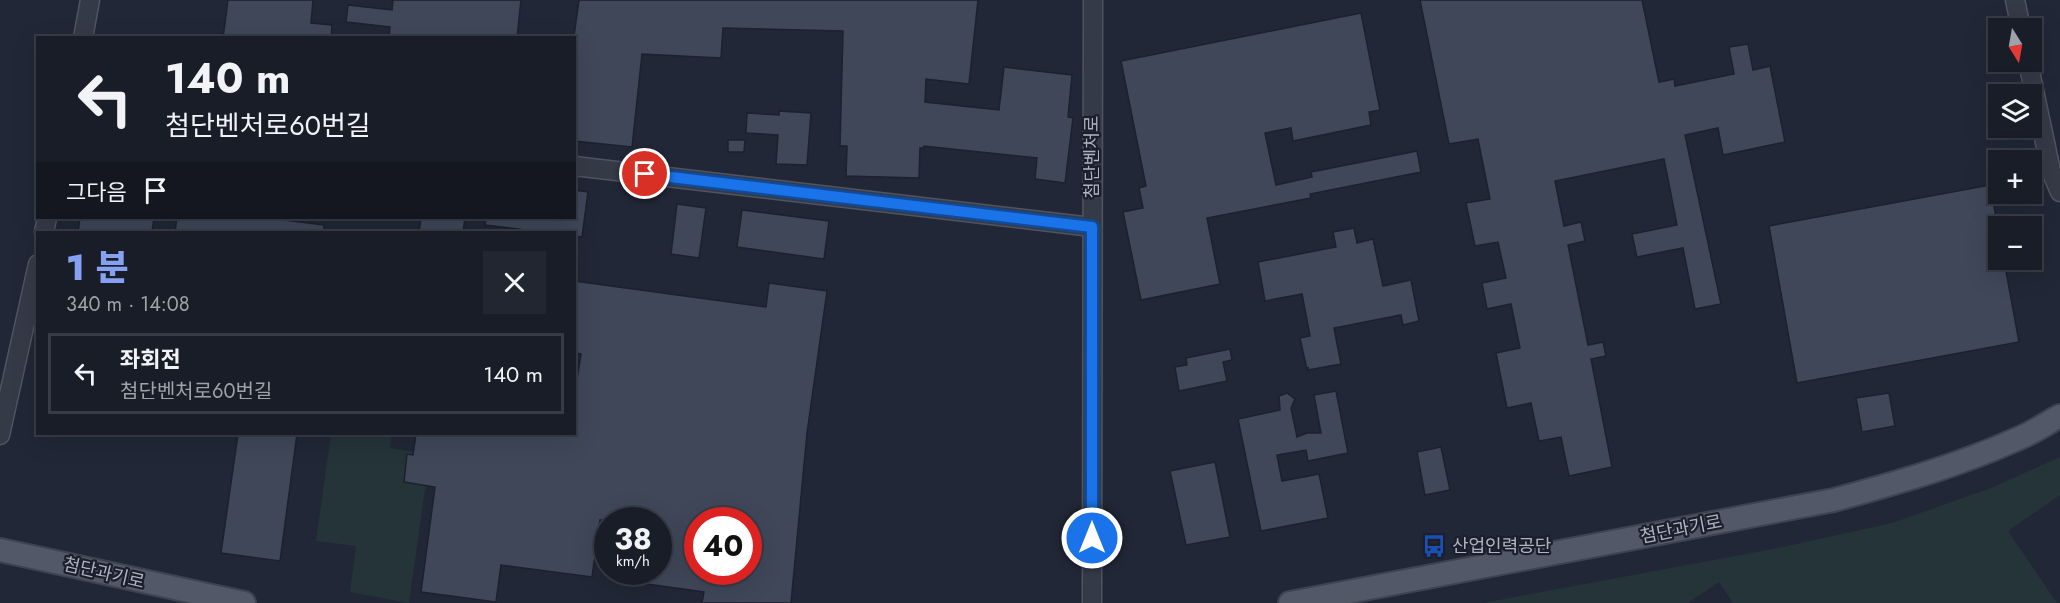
<!DOCTYPE html>
<html lang="ko">
<head>
<meta charset="utf-8">
<style>
	body { margin:0; font-family:Jost,"Noto Sans KR",sans-serif; background:#222630; color:#f1f3f6; height:100vh; display:flex; flex-direction:column; font-size:22px; white-space:nowrap }
	* { box-sizing:border-box; margin:0 }
	p { font-size:20px; color:#9fa2a8 }
	.icon { flex:none; width:33px; height:33px; fill:none; stroke:currentColor; stroke-width:2; stroke-linecap:round; stroke-linejoin:round }
	.map { position:relative; flex:1; overflow:hidden }
	.details { position:absolute; left:36px; top:231px; width:540px; height:204px; display:flex; flex-direction:column; background:#191d28; border-radius:0px; box-shadow:0 6px 24px #0002,0 0 0 2px #373b45 }
	.details>* { flex:none }
	.hud { position:absolute; left:36px; top:36px; width:540px; height:183px; border-radius:0px; box-shadow:0 6px 24px #0002,0 0 0 2px #373b45; background:#191d28; color:#f1f3f6; overflow:hidden }
	.needle { width:39px; rotate:169deg }
	.controls { position:absolute; left:1988px; top:18px; display:grid; gap:12px }
	.controls a { display:grid; place-items:center; width:54px; height:54px; border-radius:0px; background:#191d28; box-shadow:0 6px 24px #0002,0 0 0 2px #373b45; font-size:30px }
	.speed { position:absolute; left:594px; top:507px; display:flex; gap:12px; font-size:30px; font-weight:700; text-align:center }
	.speed>* { display:grid; place-content:center; width:78px; height:78px; border-radius:50%; background:#191d28; box-shadow:0 6px 24px #0002,0 0 0 2px #373b45; line-height:1 }
	.speed small { font-size:15px; font-weight:400 }
	.speed .limit { border:9px solid #d22; background:#fff; color:#111 }
	.pin { position:absolute; display:grid; place-items:center; width:51px; height:51px; color:#fff; margin:-26px; border:3px solid #fff; border-radius:50%; box-shadow:0 2px 6px #0007 }
	.me { position:absolute; width:66px; margin:-33px; rotate:0deg; stroke-linejoin:round; filter:drop-shadow(0 0 4px #0008) }
	.turn { display:flex; align-items:center; gap:21px; height:126px; padding:0 30px; font-size:27px }
	.turn .icon { width:78px; height:78px; stroke-width:2.5 }
	.turn b { display:block; font-size:42px; line-height:51px }
	.then { display:flex; align-items:center; height:57px; padding:0 30px; background:#0003; gap:12px; font-size:22px }
	.round { display:grid; place-items:center; flex:none; width:63px; height:63px; border-radius:0px; background:#222630 }
	.summary { display:flex; align-items:center; justify-content:space-between; height:102px; padding:0 30px }
	h1 { font-size:36px; font-weight:800; line-height:45px; color:#86a1f2 }
	ul { padding:0; list-style:none }
	li { display:flex; align-items:center; gap:18px; height:81px; margin:0 12px 9px; padding:0 18px; border:3px solid #373b45; border-radius:0px }
	li div { flex:1 }
	li b { display:block; font-size:22px }
	li em { font-style:normal }
	.map>svg:first-child { display:block }
</style>
</head>
<body>
<div class="map">
<svg width="2060" height="603" viewBox="0 0 2060 603">
	<rect width="100%" height="100%" fill="#212736"/>
	<!-- green -->
	<g fill="#243438">
		<polygon points="331,434 392,434 390,448 430,454 409,603 350,592 356,546 316,541"/>
		<polygon points="2060,457 2060,495 2008,531 2057,603 1733,603 1719,582 1688,603 1483,603 1778,548 1892,523 1991,488"/>
	</g>
	<!-- building -->
	<g fill="#3f4759" stroke="#1c212d" stroke-width="1.5" fill-rule="evenodd">
		<polygon points="228,0 313,0 311,23 332,25 331,38 223,38"/>
		<polygon points="393,0 521,0 517,38 389,38 390,27 346,22 348,5 392,10"/>
		<polygon points="579,0 978,0 969,84 926,79 925,102 999,110 1004,67 1072,75 1068,117 1073,118 1065,183 1035,179 1037,158 924,146 924,148 920,148 919,178 846,176 847,146 840,146 843,31 723,28 721,58 642,54 632,147 574,141 574,36"/>
		<polygon points="1420,0 1642,0 1659,82 1674,79 1675,86 1734,74 1729,47 1748,44 1753,70 1770,66 1785,142 1723,155 1718,128 1685,135 1721,304 1695,309 1683,248 1637,257 1632,234 1677,225 1664,159 1555,181 1564,226 1581,222 1585,241 1568,245 1588,345 1603,342 1606,356 1591,359 1612,467 1569,476 1561,437 1539,441 1531,403 1507,408 1496,353 1520,348 1511,304 1487,309 1482,283 1506,278 1498,242 1475,246 1466,203 1490,199 1478,139 1449,144"/>
		<polygon points="1361,13 1380,110 1369,112 1371,125 1293,141 1291,128 1265,133 1276,185 1312,177 1311,172 1417,151 1421,172 1310,194 1311,198 1207,218 1220,284 1141,300 1123,212 1143,208 1139,188 1146,186 1121,61"/>
		<polygon points="779,111 811,113 807,165 776,164 778,135 746,133 747,113 779,115"/>
		<polygon points="728,140 745,140 744,152 728,152"/>
		<polygon points="1990,185 1998,227 1998,260 2004,260 2019,342 1797,383 1769,226"/>
		<polygon points="574,190 588,192 582,237 574,236 574,232 541,232 485,225 486,218 574,218"/>
		<polygon points="677,204 706,208 699,258 671,254"/>
		<polygon points="742,210 829,221 824,259 737,247"/>
		<polygon points="80,218 154,218 152,232 78,232"/>
		<polygon points="177,218 268,218 324,225 324,232 175,232"/>
		<polygon points="421,218 465,218 463,232 419,232"/>
		<polygon points="1354,228 1357,243 1373,239 1383,286 1411,280 1419,321 1403,325 1401,315 1334,328 1341,364 1308,370 1308,367 1307,370 1300,338 1310,336 1302,294 1265,301 1258,262 1336,247 1333,232"/>
		<path d="M574,281l192,26 3,-24 58,8 -20,142 -16,170h-89l2,-11 -94,-13 1,-7h47v-52h-58l-8,57 -91,-12 -5,37 -75,-10 14,-105 -31,-5 3,-28 6,1 3,-21h158v-36l7,-44 -7,-1zM698,520h50v52h-53l3,-17z"/>
		<polygon points="1230,349 1232,360 1223,362 1227,381 1179,391 1175,367 1187,365 1186,358"/>
		<polygon points="1336,391 1348,453 1308,461 1306,450 1277,455 1282,481 1319,474 1328,518 1261,531 1238,419 1280,410 1279,396 1287,393 1295,399 1291,408 1297,437 1307,433 1321,433 1314,395"/>
		<polygon points="1889,393 1895,426 1862,432 1856,398"/>
		<polygon points="238,434 297,434 280,561 221,553"/>
		<polygon points="1441,447 1450,490 1425,495 1417,452"/>
		<polygon points="1215,462 1230,537 1186,545 1170,471"/>
	</g>
	<g fill="none" stroke-linecap="round" stroke-linejoin="round">
		<!-- minor casing -->
		<g stroke="#4f5462" stroke-width="21">
			<g id="minor">
				<polyline points="2015,0 2021,28"/>
				<polyline points="83,38 90,0"/>
				<polyline points="2028,62 2051,171 2060,192"/>
				<polyline points="574,166 1092,227"/>
				<polyline points="44,232 47,218"/>
				<polyline points="0,435 38,264"/>
				<polyline points="1092,603 1093,0"/>
			</g>
		</g>
		<!-- major casing -->
		<g stroke="#3e4350" stroke-width="26">
			<g id="major">
				<polyline points="0,550 244,603"/>
				<path d="M1290,603l544,-103c62,-17 123,-34 181,-60 16,-6 30,-16 45,-24"/>
			</g>
		</g>
		<!-- minor -->
		<use href="#minor" stroke="#353a47" stroke-width="18"/>
		<!-- major -->
		<use href="#major" stroke="#525867" stroke-width="22"/>
	</g>
	<g fill="none" stroke-linecap="round" stroke-linejoin="round">
		<!-- route casing -->
		<g stroke="#114b97" stroke-width="15">
			<polyline id="route" points="645,174 1092,227 1092,538"/>
		</g>
		<!-- route -->
		<use href="#route" stroke="#1a73e8" stroke-width="10"/>
	</g>
	<!-- icons -->
	<defs>
		<g id="bus-bare" transform="scale(1.8)"><path d="M-5-6H5V4H4V6H2V4H-2V6H-4V4H-5ZM-3.5-4V0h7V-4ZM-3.5 1.2v1.5H-2V1.2ZM2 1.2v1.5H3.5V1.2Z" fill="#1a4fb4" stroke="#1a1f2b" stroke-width="2.5" paint-order="stroke"/></g>
	</defs>
	<g fill-rule="evenodd">
		<use href="#bus-bare" x="1434" y="546"/>
	</g>
	<g text-anchor="middle" dominant-baseline="central" stroke-width="4.5" stroke-linejoin="round" paint-order="stroke">
		<!-- street labels -->
		<g font-size="18" fill="#afb4c4" stroke="#1a1f2b">
			<text transform="translate(1092 157) rotate(-90)">첨단벤처로</text>
			<text transform="translate(1681 529) rotate(-11)">첨단과기로</text>
			<text transform="translate(104 573) rotate(13)">첨단과기로</text>
		</g>
		<!-- poi labels -->
		<g font-size="18" fill="#afb4c4" stroke="#1a1f2b" text-anchor="start">
			<text x="1452" y="546">산업인력공단</text>
		</g>
	</g>
</svg>
<div class="controls">
<a><svg class="needle" viewBox="-14 -14 28 28"><path d="M0-13l5 13h-10z" fill="#e53935"/><path d="M0 13l5-13h-10z" fill="#9fa2a8"/></svg></a>
<a><svg class="icon" aria-label="layers" viewBox="0 0 24 24"><path d="M12 4l9 5-9 5-9-5zM3 14l9 5 9-5"/></svg></a>
<a>+</a>
<a>−</a>
</div>
<div class="speed"><div>38<small>km/h</small></div><div class="limit">40</div></div>
<div class="pin" style="left:645px;top:174px;background:#d93025"><svg class="icon" aria-label="arrive" viewBox="0 0 24 24"><path d="M6 21V4h12l-3 4 3 4H6"/></svg></div>
<svg class="me" style="left:1092px;top:538px" viewBox="-20 -20 40 40"><circle r="17" fill="#1a73e8" stroke="#fff" stroke-width="3"/><path d="M0-11L8 9 0 5-8 9z" fill="#fff"/></svg>
<div class="hud">
<div class="turn"><svg class="icon" aria-label="left" viewBox="0 0 24 24"><path d="M17 20v-9H6M10 6l-5 5 5 5"/></svg><div><b>140 m</b>첨단벤처로60번길</div></div>
<div class="then">그다음<svg class="icon" aria-label="arrive" viewBox="0 0 24 24"><path d="M6 21V4h12l-3 4 3 4H6"/></svg></div>
</div>
<section class="details">
<div class="summary"><div><h1>1 분</h1><p>340 m · 14:08</p></div><a class="round"><svg class="icon" aria-label="close" viewBox="0 0 24 24"><path d="M6 6l12 12M18 6L6 18"/></svg></a></div>
<ul>
<li><svg class="icon" aria-label="left" viewBox="0 0 24 24"><path d="M17 20v-9H6M10 6l-5 5 5 5"/></svg><div><b>좌회전</b><p>첨단벤처로60번길</p></div><em>140 m</em></li>
</ul>
</section>
</div>
</body>
</html>
